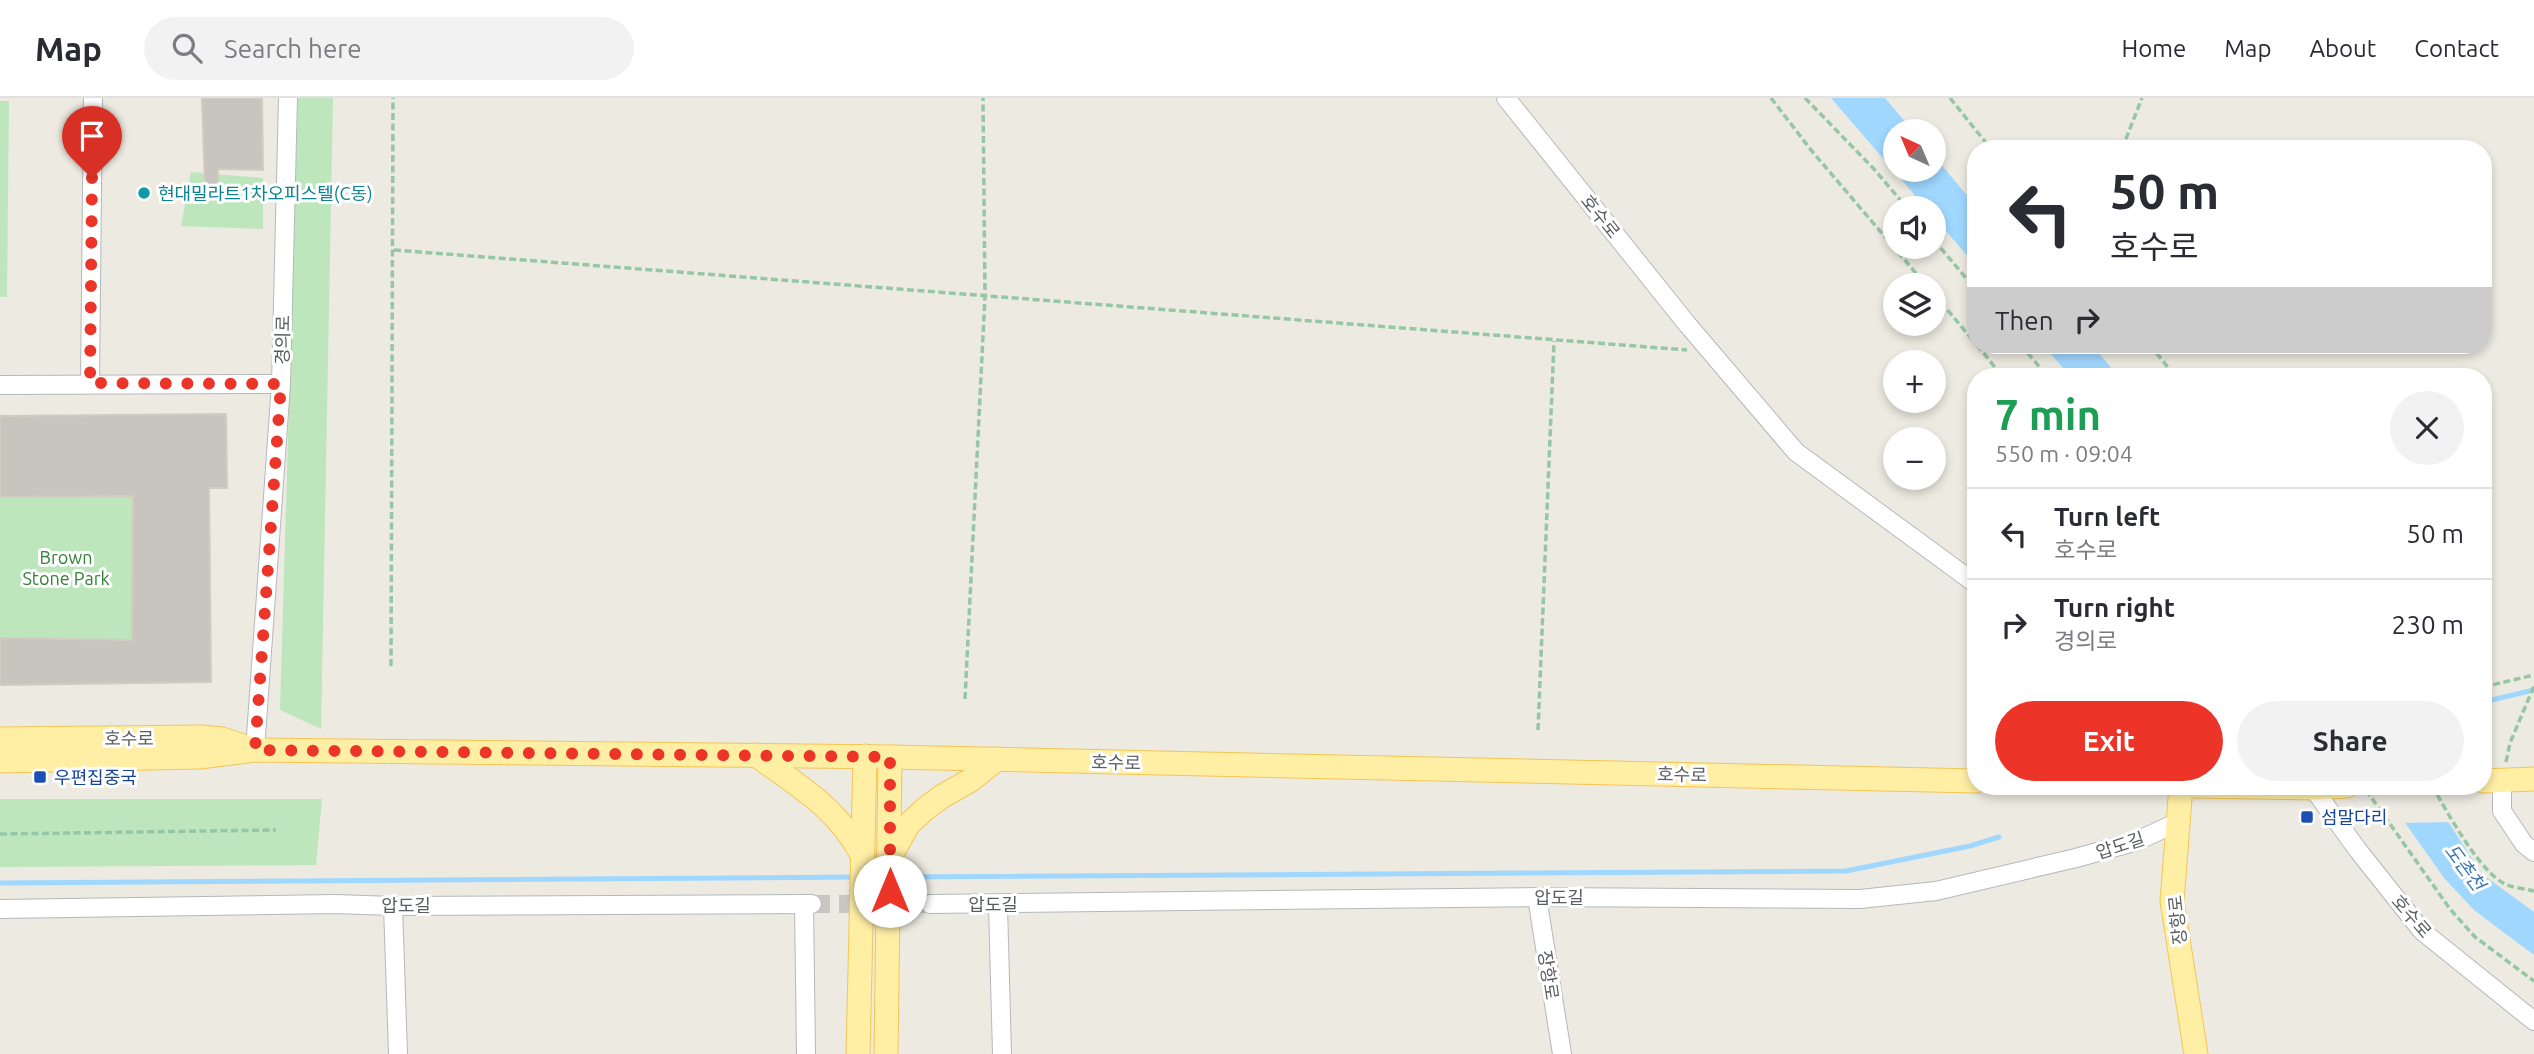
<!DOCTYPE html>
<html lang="en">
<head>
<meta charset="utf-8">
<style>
	body { margin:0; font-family:Ubuntu,"Noto Sans KR",sans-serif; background:#f2f2f3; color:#2b2b33; height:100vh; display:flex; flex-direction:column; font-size:26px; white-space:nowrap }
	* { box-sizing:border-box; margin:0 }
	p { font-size:23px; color:#7c7c81 }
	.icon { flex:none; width:38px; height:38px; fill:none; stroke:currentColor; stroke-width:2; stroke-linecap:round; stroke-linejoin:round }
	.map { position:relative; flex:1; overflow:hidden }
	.side { position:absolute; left:1967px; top:270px; width:525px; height:427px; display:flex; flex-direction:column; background:#fff; border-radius:28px; box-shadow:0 4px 10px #0003 }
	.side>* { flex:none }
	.hud { position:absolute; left:1967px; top:42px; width:525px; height:214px; border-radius:28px; box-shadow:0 4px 10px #0003; background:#fff; color:#2b2b33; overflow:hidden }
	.needle { width:46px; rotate:316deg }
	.fabs { position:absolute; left:1883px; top:21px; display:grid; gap:14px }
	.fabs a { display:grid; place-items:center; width:63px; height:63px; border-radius:50%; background:#fff; box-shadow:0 4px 10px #0003; font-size:35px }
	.pin { position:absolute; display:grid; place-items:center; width:60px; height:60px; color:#fff; margin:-72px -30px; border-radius:50% 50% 50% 0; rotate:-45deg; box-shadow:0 0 7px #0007 }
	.pin .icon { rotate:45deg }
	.me { position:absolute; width:77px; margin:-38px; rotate:0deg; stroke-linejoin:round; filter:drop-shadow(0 0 5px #0008) }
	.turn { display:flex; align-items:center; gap:24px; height:147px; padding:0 28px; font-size:32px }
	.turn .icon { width:91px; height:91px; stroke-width:2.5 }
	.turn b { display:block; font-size:49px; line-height:60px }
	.then { display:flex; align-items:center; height:66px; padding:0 28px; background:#0003; gap:14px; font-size:26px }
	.round { display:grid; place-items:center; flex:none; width:74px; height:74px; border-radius:37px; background:#f2f2f3 }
	.overview { display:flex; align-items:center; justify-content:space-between; height:119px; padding:0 28px }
	h1 { font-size:42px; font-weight:600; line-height:52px; color:#1e9e55 }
	.primary-button { display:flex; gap:14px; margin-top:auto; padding:14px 28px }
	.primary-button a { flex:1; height:80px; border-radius:42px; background:#ec3528; color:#fff; font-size:28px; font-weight:600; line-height:80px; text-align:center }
	.primary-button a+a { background:#f2f2f3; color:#2b2b33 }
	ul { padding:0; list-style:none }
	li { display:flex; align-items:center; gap:21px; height:91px; padding:0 28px; border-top:2px solid #e1e1e2 }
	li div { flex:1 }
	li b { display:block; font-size:26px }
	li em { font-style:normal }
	header { display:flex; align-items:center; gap:42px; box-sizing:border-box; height:98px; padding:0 35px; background:#fff; border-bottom:2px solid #e1e1e2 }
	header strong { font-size:33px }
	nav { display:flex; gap:38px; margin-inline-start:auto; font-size:24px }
	.search { width:490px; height:63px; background:#f2f2f3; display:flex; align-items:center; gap:18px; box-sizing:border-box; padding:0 24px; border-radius:38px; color:#7c7c81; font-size:26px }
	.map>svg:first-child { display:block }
</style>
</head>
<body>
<header>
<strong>Map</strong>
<div class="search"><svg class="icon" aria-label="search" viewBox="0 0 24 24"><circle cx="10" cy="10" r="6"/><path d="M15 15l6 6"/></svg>Search here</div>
<nav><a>Home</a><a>Map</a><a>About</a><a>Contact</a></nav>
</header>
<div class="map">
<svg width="2534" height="956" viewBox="0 0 2534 956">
	<rect width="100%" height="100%" fill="#edeae1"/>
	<!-- green -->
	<g fill="#bde6bd">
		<polygon points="298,0 333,0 321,631 280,612"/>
		<polygon points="0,3 9,3 7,199 0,199"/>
		<polygon points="191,74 263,80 263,131 181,128"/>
		<polygon points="133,398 132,542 0,540 0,399"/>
		<polygon points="0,701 322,701 316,767 0,769"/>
	</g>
	<!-- water -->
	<g fill="#a0d7ff">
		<polygon points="1831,0 1885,0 1913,33 1895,33 1895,72 1934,72 1934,58 1976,108 1976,168 1934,119 1934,110 1926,110"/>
		<polygon points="2043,247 2092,247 2118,278 2070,278"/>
		<polygon points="2425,688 2482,776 2534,814 2534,857 2474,812 2444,780 2387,699"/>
	</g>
	<!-- pier -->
	<polygon fill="#edeae1" points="2377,688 2429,688 2452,724 2400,725"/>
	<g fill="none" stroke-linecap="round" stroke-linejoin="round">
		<!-- stream -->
		<g stroke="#a0d7ff" stroke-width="5">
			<polyline points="2483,604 2534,592"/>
			<polyline points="896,779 1846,773 1970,748 1999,739"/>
			<polyline points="0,785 858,779"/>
		</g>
	</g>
	<!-- building -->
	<g fill="#c8c5bf" stroke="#d2ccc0" stroke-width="2">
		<polygon points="202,0 262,0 263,72 218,71 218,87 205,88"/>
		<polygon points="226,316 227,390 209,390 211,584 0,587 0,540 132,542 133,398 0,399 0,318"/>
	</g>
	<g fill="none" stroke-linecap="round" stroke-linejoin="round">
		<!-- minor-tunnel -->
		<polyline stroke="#c8c7c2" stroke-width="18" stroke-dasharray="18 9" stroke-linecap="butt" points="812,806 930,806"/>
		<!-- minor casing -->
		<g stroke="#b4b8bc" stroke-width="20">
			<g id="minor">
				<polyline points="1506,0 1687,226 1796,354 1976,486"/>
				<polyline points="90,285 93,0"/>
				<polyline points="0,287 281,286"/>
				<polyline points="255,652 281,286 288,0"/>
				<polyline points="2502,683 2502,713 2524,746 2534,754"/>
				<polyline points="2313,690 2357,751 2422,833 2534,923"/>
				<polyline points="1537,799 1562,956"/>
				<polyline points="804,806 806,956"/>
				<polyline points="930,806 1537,799 1860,801 1936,793 2076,760 2137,743 2178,724"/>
				<polyline points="998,807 1002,956"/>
				<polyline points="393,808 398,956"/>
				<polyline points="0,811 335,806 393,808 812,806"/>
			</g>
		</g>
		<!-- major casing -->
		<g stroke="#f4c554" stroke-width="25">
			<g id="major">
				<polyline points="0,641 202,639 222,641 246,649"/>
				<path d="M756,657c42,31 81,52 106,100"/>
				<polyline points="0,663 200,659 255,652 890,659 1976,683"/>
				<polyline points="2483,683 2534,681"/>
				<polyline points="2181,688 2172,803 2196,956"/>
				<polyline points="2192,688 2313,690 2347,688"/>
				<polyline points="891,757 908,727 925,711 941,699 971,682 997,661"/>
				<polyline points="858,956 865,658"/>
				<polyline points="886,956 890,659"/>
			</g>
		</g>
		<!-- path -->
		<g stroke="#96c7a4" stroke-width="3.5" stroke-dasharray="7 3.5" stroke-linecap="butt">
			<polyline points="1771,0 1811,52 1926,187"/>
			<polyline points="1805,0 1874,71 1907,110"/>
			<polyline points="1950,0 1991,51"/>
			<polyline points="2122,51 2142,0"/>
			<polyline points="1934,142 1976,192"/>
			<polyline points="394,152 1687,252"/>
			<polyline points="1934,196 1976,246"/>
			<polyline points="1977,247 2002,278"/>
			<polyline points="2021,247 2047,278"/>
			<polyline points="2150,247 2175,278"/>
			<polyline points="391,568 393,0"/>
			<polyline points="2483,589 2534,577"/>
			<polyline points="965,601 985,198 983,0"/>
			<polyline points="1538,632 1554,243"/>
			<polyline points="2506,664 2510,645 2534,588"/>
			<path d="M2432,688c15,25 48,88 75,99 8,3 19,4 27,6"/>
			<polyline points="2366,692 2450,811 2475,839 2534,883"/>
			<polyline points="0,736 276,732"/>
		</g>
		<!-- minor -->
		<use href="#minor" stroke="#fff" stroke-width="18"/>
		<!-- major -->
		<use href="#major" stroke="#ffefa5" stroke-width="23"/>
	</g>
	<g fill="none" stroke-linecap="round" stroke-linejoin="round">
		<!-- route -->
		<polyline stroke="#ec3528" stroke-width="12" stroke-dasharray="0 21.6" points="92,80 90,285 281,286 255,652 890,659 890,793"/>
	</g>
	<!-- markers -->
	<circle fill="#0f9aa8" stroke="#fff" stroke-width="2.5" cx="144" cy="95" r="7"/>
	<g fill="#1a4fb4" stroke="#fff" stroke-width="2.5">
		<rect x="33" y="672" width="14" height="14" rx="3.5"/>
		<rect x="2300" y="712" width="14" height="14" rx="3.5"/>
	</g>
	<g text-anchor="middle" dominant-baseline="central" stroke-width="6" stroke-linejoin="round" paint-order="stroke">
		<!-- culture labels -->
		<g font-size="18" fill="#0d838f" stroke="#fff" text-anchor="start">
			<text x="158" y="95">현대밀라트1차오피스텔(C동)</text>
		</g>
		<!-- street labels -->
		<g font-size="18" fill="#5a5e63" stroke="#fff">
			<text transform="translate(1601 118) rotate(51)">호수로</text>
			<text transform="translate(282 242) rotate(-89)">경의로</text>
			<text x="129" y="640">호수로</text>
			<text transform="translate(1116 664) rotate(1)">호수로</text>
			<text transform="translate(1682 676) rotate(1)">호수로</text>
			<text transform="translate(2120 747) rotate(-18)">압도길</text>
			<text x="1559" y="799">압도길</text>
			<text x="993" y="806">압도길</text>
			<text x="406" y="807">압도길</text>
			<text transform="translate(2412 818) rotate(49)">호수로</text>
			<text transform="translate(2177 822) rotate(-96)">장항로</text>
			<text transform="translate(1549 877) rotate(81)">장항로</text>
		</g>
		<!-- park labels -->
		<g font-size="18" fill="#328235" stroke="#fff">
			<text x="66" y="459">Brown<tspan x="66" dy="21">Stone Park</tspan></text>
		</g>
		<!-- transit labels -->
		<g font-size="18" fill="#164399" stroke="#fff" text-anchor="start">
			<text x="54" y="679">우편집중국</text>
			<text x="2321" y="719">섬말다리</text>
		</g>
		<!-- water labels -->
		<g font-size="19" font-style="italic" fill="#3b77b3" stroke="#fff">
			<text transform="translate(2465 769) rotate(53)">도촌천</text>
		</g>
	</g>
</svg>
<div class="fabs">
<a><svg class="needle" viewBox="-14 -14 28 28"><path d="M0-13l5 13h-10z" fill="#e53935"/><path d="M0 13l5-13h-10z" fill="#7c7c81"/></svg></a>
<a><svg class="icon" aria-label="sound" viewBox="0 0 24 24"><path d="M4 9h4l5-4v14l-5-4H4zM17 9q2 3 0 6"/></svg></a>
<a><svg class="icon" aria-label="layers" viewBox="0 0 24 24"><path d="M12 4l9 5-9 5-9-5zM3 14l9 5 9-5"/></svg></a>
<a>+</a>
<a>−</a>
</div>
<div class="pin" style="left:92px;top:80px;background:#d93025"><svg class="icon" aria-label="arrive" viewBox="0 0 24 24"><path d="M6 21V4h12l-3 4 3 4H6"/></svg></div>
<svg class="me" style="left:890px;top:793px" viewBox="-20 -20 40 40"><circle r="19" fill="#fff"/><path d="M0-13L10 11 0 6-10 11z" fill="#ec3528"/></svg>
<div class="hud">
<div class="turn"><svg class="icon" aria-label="left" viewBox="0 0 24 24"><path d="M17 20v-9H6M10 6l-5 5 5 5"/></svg><div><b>50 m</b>호수로</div></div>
<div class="then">Then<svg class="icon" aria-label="right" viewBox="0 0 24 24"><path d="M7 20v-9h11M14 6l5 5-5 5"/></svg></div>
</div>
<section class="side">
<div class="overview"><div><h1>7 min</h1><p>550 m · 09:04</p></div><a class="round"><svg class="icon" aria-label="close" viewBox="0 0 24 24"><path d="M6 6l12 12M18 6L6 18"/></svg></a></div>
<ul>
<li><svg class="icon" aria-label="left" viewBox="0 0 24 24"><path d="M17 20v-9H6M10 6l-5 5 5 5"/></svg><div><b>Turn left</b><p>호수로</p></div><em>50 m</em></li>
<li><svg class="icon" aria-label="right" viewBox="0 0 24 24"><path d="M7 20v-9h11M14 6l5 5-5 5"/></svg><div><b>Turn right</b><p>경의로</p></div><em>230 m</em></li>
</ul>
<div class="primary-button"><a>Exit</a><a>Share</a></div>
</section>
</div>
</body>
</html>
